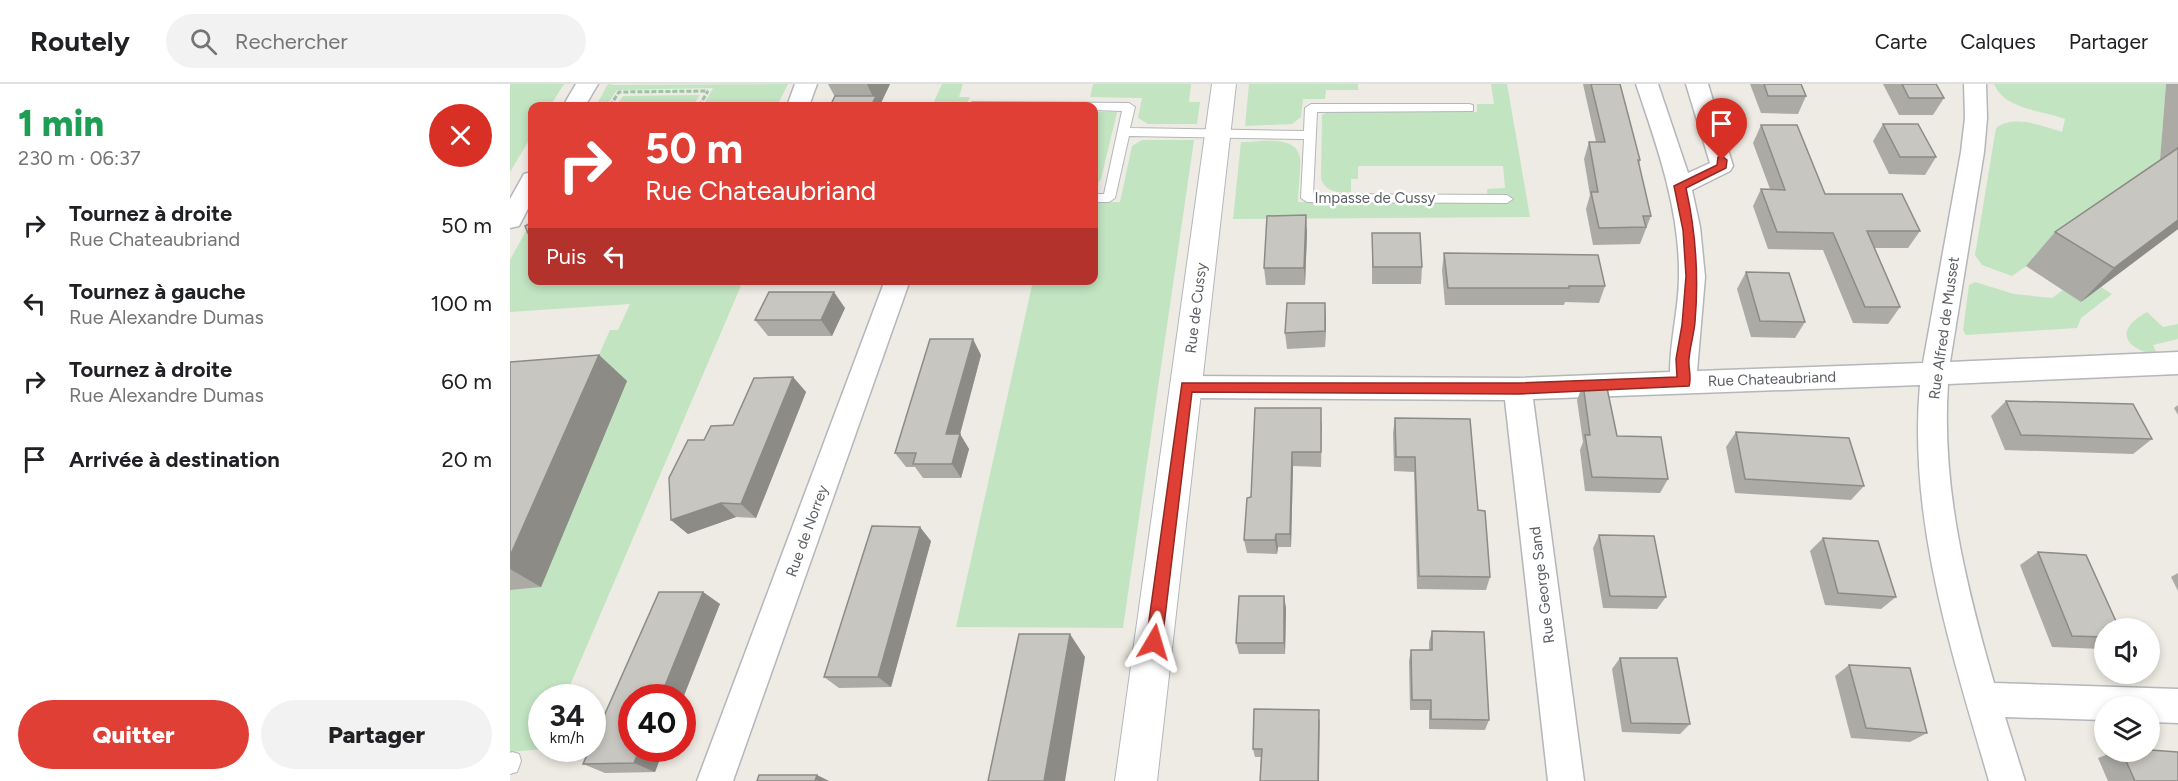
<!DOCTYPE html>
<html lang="fr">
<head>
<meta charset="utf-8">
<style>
	body { margin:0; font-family:Figtree,sans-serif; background:#f2f2f2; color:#202124; height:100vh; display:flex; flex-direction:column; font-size:22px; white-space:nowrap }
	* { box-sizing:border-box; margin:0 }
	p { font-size:20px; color:#757577 }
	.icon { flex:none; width:33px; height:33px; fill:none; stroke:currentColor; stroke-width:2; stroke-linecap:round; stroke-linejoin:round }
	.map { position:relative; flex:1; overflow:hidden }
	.details { display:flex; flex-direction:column; background:#fff; width:510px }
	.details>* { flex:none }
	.guide { position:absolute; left:18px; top:18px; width:570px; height:183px; border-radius:12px; box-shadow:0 3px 9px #0003; background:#e03f36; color:#fff; overflow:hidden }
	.fabs { position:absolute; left:1584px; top:534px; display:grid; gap:12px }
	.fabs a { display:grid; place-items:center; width:66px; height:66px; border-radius:50%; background:#fff; box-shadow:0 3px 9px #0003; font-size:30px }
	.speed { position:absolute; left:18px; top:600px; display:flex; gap:12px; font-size:30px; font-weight:700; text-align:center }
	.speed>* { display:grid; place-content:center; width:78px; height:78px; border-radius:50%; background:#fff; box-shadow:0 3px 9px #0003; line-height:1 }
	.speed small { font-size:15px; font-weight:400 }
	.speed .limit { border:9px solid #d22; background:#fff; color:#111 }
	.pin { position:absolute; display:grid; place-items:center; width:51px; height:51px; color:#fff; margin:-62px -26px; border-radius:50% 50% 50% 0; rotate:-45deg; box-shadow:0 0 6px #0007 }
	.pin .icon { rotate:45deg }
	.me { position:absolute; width:66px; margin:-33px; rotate:7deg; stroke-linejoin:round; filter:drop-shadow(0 0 4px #0008) }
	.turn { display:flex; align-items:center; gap:21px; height:126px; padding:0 18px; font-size:27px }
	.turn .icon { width:78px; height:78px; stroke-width:2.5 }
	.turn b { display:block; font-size:42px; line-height:51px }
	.then { display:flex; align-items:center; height:57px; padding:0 18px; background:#0003; gap:12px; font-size:22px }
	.round { display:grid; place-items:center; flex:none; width:63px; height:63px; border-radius:32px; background:#f2f2f2 }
	.summary { display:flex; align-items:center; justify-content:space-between; height:102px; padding:0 18px }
	h1 { font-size:36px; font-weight:800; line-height:45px; color:#1e9e55 }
	.cta { display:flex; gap:12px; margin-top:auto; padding:12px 18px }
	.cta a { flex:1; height:69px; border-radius:36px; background:#e03f36; color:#fff; font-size:24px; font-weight:800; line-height:69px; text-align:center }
	.cta a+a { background:#f2f2f2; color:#202124 }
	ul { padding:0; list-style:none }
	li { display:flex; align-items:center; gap:18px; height:78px; padding:0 18px }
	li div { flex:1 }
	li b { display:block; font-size:22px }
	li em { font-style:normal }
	header { display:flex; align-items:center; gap:36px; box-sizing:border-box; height:84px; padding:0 30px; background:#fff; border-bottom:2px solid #e0e0e0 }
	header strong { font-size:28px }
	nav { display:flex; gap:33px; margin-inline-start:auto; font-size:21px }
	.search { width:420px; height:54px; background:#f2f2f2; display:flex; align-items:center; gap:15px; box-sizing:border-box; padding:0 21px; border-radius:33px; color:#757577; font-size:22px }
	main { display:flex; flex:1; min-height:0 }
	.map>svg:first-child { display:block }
</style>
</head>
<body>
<header>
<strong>Routely</strong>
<div class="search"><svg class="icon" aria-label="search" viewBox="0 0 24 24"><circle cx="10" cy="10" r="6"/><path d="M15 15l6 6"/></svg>Rechercher</div>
<nav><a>Carte</a><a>Calques</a><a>Partager</a></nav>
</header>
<main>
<section class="details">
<div class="summary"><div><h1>1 min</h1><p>230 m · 06:37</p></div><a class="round" style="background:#d93025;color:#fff"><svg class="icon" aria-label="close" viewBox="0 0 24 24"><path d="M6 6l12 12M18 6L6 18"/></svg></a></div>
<ul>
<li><svg class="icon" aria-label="right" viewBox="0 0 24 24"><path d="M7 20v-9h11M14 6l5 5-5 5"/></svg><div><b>Tournez à droite</b><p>Rue Chateaubriand</p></div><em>50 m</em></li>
<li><svg class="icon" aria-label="left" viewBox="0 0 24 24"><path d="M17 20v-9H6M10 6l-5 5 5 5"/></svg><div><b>Tournez à gauche</b><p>Rue Alexandre Dumas</p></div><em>100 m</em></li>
<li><svg class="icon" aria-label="right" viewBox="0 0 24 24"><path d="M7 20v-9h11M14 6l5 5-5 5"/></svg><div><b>Tournez à droite</b><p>Rue Alexandre Dumas</p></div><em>60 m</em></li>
<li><svg class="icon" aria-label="arrive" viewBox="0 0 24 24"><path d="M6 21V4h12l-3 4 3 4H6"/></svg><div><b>Arrivée à destination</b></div><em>20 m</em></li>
</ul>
<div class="cta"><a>Quitter</a><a>Partager</a></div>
</section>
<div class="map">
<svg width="1668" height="697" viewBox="0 0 1668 697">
	<rect width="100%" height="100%" fill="#edebe3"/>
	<!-- green -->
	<g fill="#c2e4c1">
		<polygon points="0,0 54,0 40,22 22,22 22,51 0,88"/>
		<polygon points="98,0 104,1 278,0 268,20 247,22 193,22 203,4 107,6 96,22 86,22"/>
		<polygon points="432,0 453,0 449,13 460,13 456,22 422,22"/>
		<polygon points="583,0 681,0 679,18 690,18 687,40 638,40 628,34 632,14 580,13"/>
		<polygon points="739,0 848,0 848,6 816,6 815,15 793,15 791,33 782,40 735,42"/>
		<path d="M981,0h16l23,133 -297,2 8,-77c18,0 56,-8 59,16 1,14 -2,30 -2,44h190l-1,-13 18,-1 -2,-22h-145v13h-7v13c-13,1 -25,0 -30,-13l1,-64 7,-4 148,1v-8h17z"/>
		<path d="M1484,0h172l-7,90 -147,102 -30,-11 -7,-10 21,-127c18,-14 46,-2 66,4l3,-13c-23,-9 -60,-9 -71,-35z"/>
		<polygon points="190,11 183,22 106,22 113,12"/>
		<polygon points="584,28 607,28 591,95 584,103"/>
		<polygon points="632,56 684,56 613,544 446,543 523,197 584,196 584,118 610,118 622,62"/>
		<polygon points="16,147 22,147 22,196 233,197 55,613 32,614 33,665 0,668 0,506 88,273 100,246 108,246 120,220 0,228 0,176"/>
		<polygon points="1465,198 1504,210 1542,214 1553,206 1571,218 1591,203 1602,210 1571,234 1567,244 1456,251 1453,246 1459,201"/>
		<path d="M1637,228l16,15 15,-3v15l-25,6 4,9c-15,0 -41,-13 -26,-30 4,-5 11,-9 16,-12z"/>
	</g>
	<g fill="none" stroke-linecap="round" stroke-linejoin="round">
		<!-- service casing -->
		<g stroke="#b4b6ba" stroke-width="2">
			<g id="service">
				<polygon points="462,18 619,19 625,23 620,44 794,47 795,24 801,20 959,20 963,21 963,27 807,28 803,110 997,111 1003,115 997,119 797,118 791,114 794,55 619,52 605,114 599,118 584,118 584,110 594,110 612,27 584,26 584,22 457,22"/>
				<polygon points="2,668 9,670 11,677 7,688 0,690 0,669"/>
			</g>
		</g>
		<!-- minor casing -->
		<g stroke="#b4b6ba" stroke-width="3">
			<g id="minor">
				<polygon points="66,0 88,0 75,22 53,22"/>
				<polygon points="285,0 307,0 299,22 277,22"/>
				<path d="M1126,0h22l30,89 22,-10 -24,-79h22l25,82 -3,5 -38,19 8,37 5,50 -8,94 226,-8 38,-211 4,-34 -1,-34h22l1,34 -3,34 -34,210 228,-10v22l-230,10c-7,102 18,201 46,299l184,6v34l-28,-1v-16h-46v14l-99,-3 20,64h-36c-37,-128 -81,-261 -69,-396l-387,14 51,382h-36l-43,-381 -319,-2 -10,-3 -4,-8 4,-8 10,-3 332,2 152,-6c0,-32 9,-64 9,-96 1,-66 -22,-130 -43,-192z"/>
				<polygon points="22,88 22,117 9,142 0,144 0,115 14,90"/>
				<polygon points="375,196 400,196 223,697 187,697"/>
			</g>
		</g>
		<!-- tertiary casing -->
		<g stroke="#b4b6ba" stroke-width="2">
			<polygon id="tertiary" points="702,0 726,0 647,697 605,697"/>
		</g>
		<!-- path -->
		<g stroke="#9bc4a5" stroke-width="3" stroke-dasharray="5 2" stroke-linecap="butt">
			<polyline points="100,22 109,8 198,7"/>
			<polyline points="189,22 198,7"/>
		</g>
		<!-- service -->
		<use href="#service" fill="#fff" fill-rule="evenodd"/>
		<!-- minor -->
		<use href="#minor" fill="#fff" fill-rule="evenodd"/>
		<!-- tertiary -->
		<use href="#tertiary" fill="#fff" fill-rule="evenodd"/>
	</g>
	<!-- wall -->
	<g fill="#acaaa5">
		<polygon points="318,0 380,0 370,21 325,13"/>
		<polygon points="1073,0 1110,0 1130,76 1129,80 1141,132 1130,160 1083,161 1076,125 1080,111 1074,75 1079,58 1086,58"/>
		<polygon points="1240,0 1291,0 1296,12 1288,30 1251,29"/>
		<polygon points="1373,0 1426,0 1434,14 1423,31 1389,31"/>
		<polygon points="1656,0 1668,0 1668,145 1571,218 1516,182 1545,148 1650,76"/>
		<polygon points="1373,40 1426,73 1415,91 1379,90 1363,57"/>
		<polygon points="1251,41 1315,110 1410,147 1398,164 1364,164 1390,223 1378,240 1343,239 1313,166 1258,165 1243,122 1251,105 1260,105 1243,59"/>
		<polygon points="797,148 795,201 756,201 754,184"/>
		<polygon points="862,149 912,183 911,200 862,200"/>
		<polygon points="934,169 1095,202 1089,219 1055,218 1054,221 935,221 932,186"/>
		<polygon points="1236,188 1295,238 1285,254 1241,253 1227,205"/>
		<polygon points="335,224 322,252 258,252 245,236"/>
		<polygon points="816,235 815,263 777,265 775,249"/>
		<polygon points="89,271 117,297 31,503 0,506 0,278"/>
		<polygon points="471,271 450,350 459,365 451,394 413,394 405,383 396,383 385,369"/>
		<polygon points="283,293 296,308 246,434 226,433 178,450 161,436 194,356 223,341"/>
		<polygon points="1073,300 1107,352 1158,395 1150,409 1075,407 1070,366 1073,358 1067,316"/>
		<polygon points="1496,317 1642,355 1623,370 1495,366 1481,332"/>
		<polygon points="1668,321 1668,331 1664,324"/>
		<polygon points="745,324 812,339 811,383 783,382 781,463 768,463 767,470 737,469 734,456 741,413"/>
		<polygon points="885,334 968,426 980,493 976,506 907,505 904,388 884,387 883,349"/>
		<polygon points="1226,348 1354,402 1341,416 1225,409 1216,363"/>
		<polygon points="1089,451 1156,513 1147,525 1093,524 1083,464"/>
		<polygon points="1313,454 1386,513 1371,525 1315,521 1300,467"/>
		<polygon points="421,457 381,603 329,604 314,593"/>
		<polygon points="1528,468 1594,544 1594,563 1592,565 1542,563 1510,481"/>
		<polygon points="1668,489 1668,507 1661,493"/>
		<polygon points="193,508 210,520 122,664 154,664 145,688 95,689 73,680"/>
		<polygon points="776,524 775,570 729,570 726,559"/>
		<polygon points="922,547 979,636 975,646 919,645 919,626 900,626 899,577 901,566 919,566 919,558"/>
		<polygon points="1110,574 1180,640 1170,650 1112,648 1102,585"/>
		<polygon points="1339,581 1417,649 1400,658 1341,654 1325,592"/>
		<polygon points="810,635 809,697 750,697 751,673 745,673 743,665"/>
		<polygon points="1604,668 1640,668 1668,697 1598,697 1588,674"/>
	</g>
	<!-- shaded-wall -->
	<g fill="#8c8b86">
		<polygon points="357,0 380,0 370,21 371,22 361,22 364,15"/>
		<polygon points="796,131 797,148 795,201 794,184"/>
		<polygon points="1668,136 1668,145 1571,218 1604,184"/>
		<polygon points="22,148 22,154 18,149"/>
		<polygon points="324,208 335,224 322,252 311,236"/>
		<polygon points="815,219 816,235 815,263"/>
		<polygon points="463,255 471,271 446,365 436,350"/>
		<polygon points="89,271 117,297 31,503 0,485 0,472"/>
		<polygon points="283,293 296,308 246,434 231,420"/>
		<polygon points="450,350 459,365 451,394 442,380"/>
		<polygon points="782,368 783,382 781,463 780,450"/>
		<polygon points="211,419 226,433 178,450 161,436"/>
		<polygon points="410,443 421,457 381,603 368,593"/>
		<polygon points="766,450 768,463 767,470 765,456"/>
		<polygon points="193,508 210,520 172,617 172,614 150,614"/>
		<polygon points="774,512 776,524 775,570 774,559"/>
		<polygon points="560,550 575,573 555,697 534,697"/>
		<polygon points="809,626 809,697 808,697"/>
		<polygon points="130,664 154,664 145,688 124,679"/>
		<polygon points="307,691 319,697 305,697"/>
	</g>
	<!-- building -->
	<g fill="#c8c6c0" stroke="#8c8b86" stroke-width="1.5">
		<polygon points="1081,0 1110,0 1130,76 1128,76 1141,132 1133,132 1136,143 1089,144 1081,108 1088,108 1079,58 1095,58"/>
		<polygon points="1254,0 1291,0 1296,12 1258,12"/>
		<polygon points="1392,0 1426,0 1434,14 1399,14"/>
		<polygon points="325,12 366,12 361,22 320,22"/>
		<polygon points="1373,40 1408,40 1426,73 1390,73"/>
		<polygon points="1251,41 1287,41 1315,110 1392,110 1410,147 1357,147 1390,223 1355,223 1323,149 1267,148 1251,105 1275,106"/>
		<polygon points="1668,64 1668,136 1604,184 1545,148"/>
		<polygon points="796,131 794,184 754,184 757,132"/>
		<polygon points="22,138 22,148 18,149 15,142"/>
		<polygon points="862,149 910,149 912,183 863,183"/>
		<polygon points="934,169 1088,171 1095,202 1059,202 1059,204 938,204"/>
		<polygon points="1236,188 1279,189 1295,238 1250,237"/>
		<polygon points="259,208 324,208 311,236 245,236"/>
		<polygon points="777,219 815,219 815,247 775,249"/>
		<polygon points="420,255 463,255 436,350 450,350 442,380 403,380 406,369 385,369"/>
		<polygon points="89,271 0,472 0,278"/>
		<polygon points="283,293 231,420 211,419 161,436 159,394 178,356 194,356 201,342 223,341 244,294"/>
		<polygon points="1096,299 1107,352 1151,353 1158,395 1082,393 1075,351 1080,351 1073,300"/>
		<polygon points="1496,317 1623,320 1642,355 1511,351"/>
		<polygon points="745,324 811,324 811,368 782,368 780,450 766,450 765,456 734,456 737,414 741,413"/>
		<polygon points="885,334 960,335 968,426 975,427 980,493 909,492 905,373 886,373"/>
		<polygon points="1226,348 1339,354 1354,402 1235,395"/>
		<polygon points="362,442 410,443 368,593 314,593"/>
		<polygon points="1089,451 1144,452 1156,513 1100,512"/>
		<polygon points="1313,454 1368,457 1386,513 1328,509"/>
		<polygon points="1528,468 1576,471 1609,544 1594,544 1594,553 1562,552"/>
		<polygon points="149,508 193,508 150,614 122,614 122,664 130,664 124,679 73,680 80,664 82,664 82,659"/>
		<polygon points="729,512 774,512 774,559 726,559"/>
		<polygon points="922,547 974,548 979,636 921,635 921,616 902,616 901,566 922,566"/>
		<polygon points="509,550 560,550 534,697 478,697"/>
		<polygon points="1110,574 1167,574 1180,640 1121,639"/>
		<polygon points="1339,581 1400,584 1417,649 1356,644"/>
		<polygon points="744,625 809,626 808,697 750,697 752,665 743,665"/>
		<polygon points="1640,666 1668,668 1668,697 1625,697 1612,668 1640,668"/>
		<polygon points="249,691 307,691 305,697 247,697"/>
	</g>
	<!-- route -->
	<path fill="#e03f36" stroke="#922923" stroke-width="1.5" d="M1212,72l5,4 -1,8 -40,20c10,45 13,87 9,134 -1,12 -5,24 -6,37 -1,9 3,18 0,27l-171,8 -326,-2 -30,250 -2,5 -6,2 -5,-2 -3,-5 36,-259h336l159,-6 -1,-18 6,-34 4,-49 -3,-46 -9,-44 39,-19 4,-2 1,-8z"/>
	<g text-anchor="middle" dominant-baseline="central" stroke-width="5" stroke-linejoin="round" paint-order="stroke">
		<!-- street labels -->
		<g font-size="15" fill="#5b5f63" stroke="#fff">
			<text x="865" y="114">Impasse de Cussy</text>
			<text transform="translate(686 224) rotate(-83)">Rue de Cussy</text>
			<text transform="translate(1434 244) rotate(-82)">Rue Alfred de Musset</text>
			<text transform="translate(1262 295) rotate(-2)">Rue Chateaubriand</text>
			<text transform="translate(297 447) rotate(-70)">Rue de Norrey</text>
			<text transform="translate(1032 501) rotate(-97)">Rue George Sand</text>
		</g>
	</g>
</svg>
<div class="fabs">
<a><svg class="icon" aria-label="sound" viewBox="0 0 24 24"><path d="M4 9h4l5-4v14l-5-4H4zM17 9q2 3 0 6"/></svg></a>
<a><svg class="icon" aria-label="layers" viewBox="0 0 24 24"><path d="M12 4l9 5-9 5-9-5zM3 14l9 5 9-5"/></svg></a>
</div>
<div class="speed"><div>34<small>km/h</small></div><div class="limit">40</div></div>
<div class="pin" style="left:1212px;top:76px;background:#d93025"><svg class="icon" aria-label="arrive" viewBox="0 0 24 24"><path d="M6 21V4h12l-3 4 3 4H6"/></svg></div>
<svg class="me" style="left:644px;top:558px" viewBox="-20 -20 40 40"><path d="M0-17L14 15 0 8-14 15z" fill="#e03f36" stroke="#fff" stroke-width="4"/></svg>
<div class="guide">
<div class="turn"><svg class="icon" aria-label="right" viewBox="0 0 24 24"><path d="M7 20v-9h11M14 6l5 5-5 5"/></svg><div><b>50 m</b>Rue Chateaubriand</div></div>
<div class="then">Puis<svg class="icon" aria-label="left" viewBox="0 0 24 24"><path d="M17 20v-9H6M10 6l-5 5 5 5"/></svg></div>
</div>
</div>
</main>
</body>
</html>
